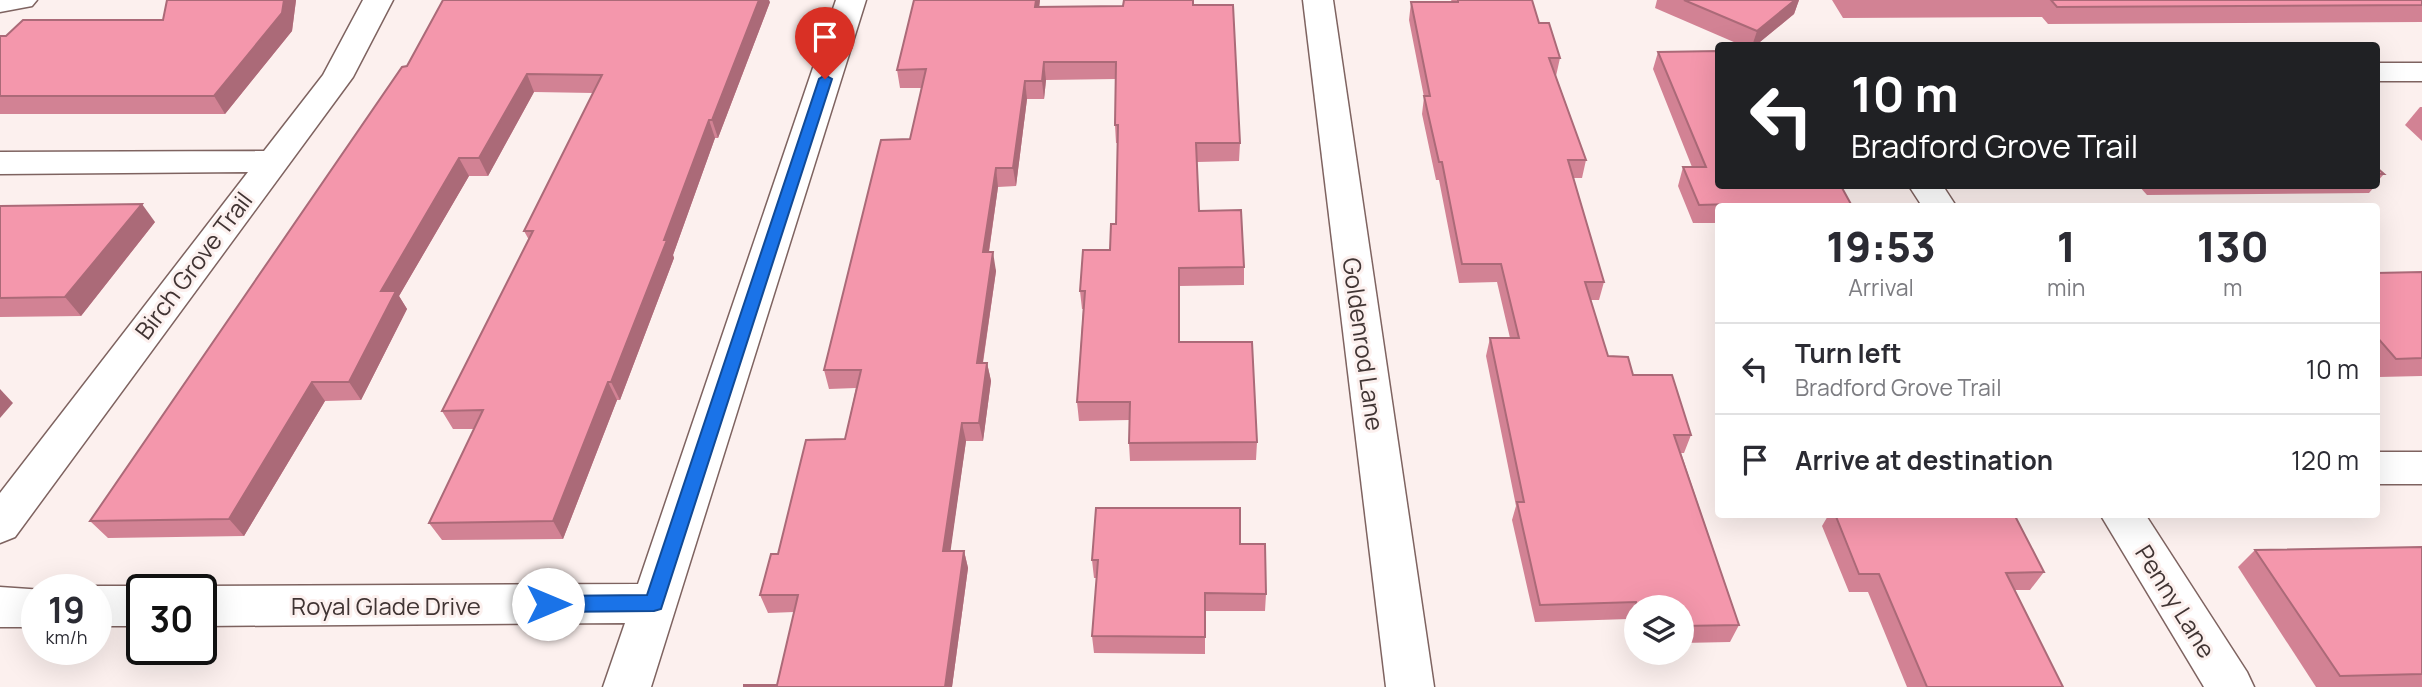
<!DOCTYPE html>
<html lang="en">
<head>
<meta charset="utf-8">
<style>
	body { margin:0; font-family:Manrope,sans-serif; background:#f7f7f7; color:#2b2b33; height:100vh; display:flex; flex-direction:column; font-size:26px; white-space:nowrap }
	* { box-sizing:border-box; margin:0 }
	p { font-size:23px; color:#7c7c81 }
	.icon { flex:none; width:38px; height:38px; fill:none; stroke:currentColor; stroke-width:2; stroke-linecap:round; stroke-linejoin:round }
	.map { position:relative; flex:1; overflow:hidden }
	.sheet { position:absolute; left:1715px; top:203px; width:665px; height:315px; display:flex; flex-direction:column; background:#fff; border-radius:7px; box-shadow:0 7px 28px #0002 }
	.sheet>* { flex:none }
	.guide { position:absolute; left:1715px; top:42px; width:665px; height:147px; border-radius:7px; box-shadow:0 7px 28px #0002; background:#202124; color:#fff; overflow:hidden }
	.buttons { position:absolute; left:1624px; top:595px; display:grid; gap:14px }
	.buttons a { display:grid; place-items:center; width:70px; height:70px; border-radius:50%; background:#fff; box-shadow:0 7px 28px #0002; font-size:35px }
	.speed { position:absolute; left:21px; top:574px; display:flex; gap:14px; font-size:35px; font-weight:700; text-align:center }
	.speed>* { display:grid; place-content:center; width:91px; height:91px; border-radius:50%; background:#fff; box-shadow:0 7px 28px #0002; line-height:1 }
	.speed small { font-size:18px; font-weight:400 }
	.speed .limit { border:4px solid #111; border-radius:10px; background:#fff; color:#111 }
	.pin { position:absolute; display:grid; place-items:center; width:60px; height:60px; color:#fff; margin:-72px -30px; border-radius:50% 50% 50% 0; rotate:-45deg; box-shadow:0 0 7px #0007 }
	.pin .icon { rotate:45deg }
	.me { position:absolute; width:77px; margin:-38px; rotate:90deg; stroke-linejoin:round; filter:drop-shadow(0 0 5px #0008) }
	.turn { display:flex; align-items:center; gap:24px; height:147px; padding:0 21px; font-size:32px }
	.turn .icon { width:91px; height:91px; stroke-width:2.5 }
	.turn b { display:block; font-size:49px; line-height:60px }
	.eta { display:flex; justify-content:space-evenly; align-items:center; height:119px; text-align:center }
	.eta b { font-size:42px; font-weight:800; line-height:49px }
	ul { padding:0; list-style:none }
	li { display:flex; align-items:center; gap:21px; height:91px; padding:0 21px; border-top:2px solid #e1e1e2 }
	li div { flex:1 }
	li b { display:block; font-size:26px }
	li em { font-style:normal }
	.map>svg:first-child { display:block }
</style>
</head>
<body>
<div class="map">
<svg width="2422" height="687" viewBox="0 0 2422 687">
	<rect width="100%" height="100%" fill="#fcf0ee"/>
	<g fill="none" stroke-linecap="round" stroke-linejoin="round">
		<!-- minor casing -->
		<g stroke="#7e6360" stroke-width="3">
			<g id="minor">
				<polygon points="0,0 37,0 32,6 0,12"/>
				<polygon points="363,0 393,0 353,77 15,537 0,543 0,493 248,172 0,174 0,152 264,151 323,75"/>
				<polygon points="836,0 866,0 651,687 603,687 625,623 201,626 201,590 192,590 201,586 638,584"/>
				<polygon points="1303,0 1333,0 1434,687 1386,687"/>
				<rect x="2376" y="63" width="46" height="18"/>
				<polygon points="1909,186 1943,186 1956,206 1922,206"/>
				<rect x="2376" y="452" width="46" height="32"/>
				<polygon points="2100,514 2145,514 2247,672 2254,687 2204,687"/>
				<polygon points="96,586 142,586 151,590 142,590 142,626 96,626 96,590 87,590"/>
				<polygon points="0,587 44,590 37,590 37,627 0,627"/>
			</g>
		</g>
		<!-- minor -->
		<use href="#minor" fill="#fff" fill-rule="evenodd"/>
	</g>
	<!-- wall -->
	<g fill="#d28294">
		<polygon points="167,0 296,0 292,31 225,114 0,114 0,36 163,20"/>
		<polygon points="1040,0 1039,7 1193,5 1240,143 1239,161 1197,162 1199,211 1244,267 1244,285 1179,286 1179,342 1257,442 1256,460 1130,461 1129,443 1129,420 1079,421 1077,402 1083,309 1082,309 1080,291 1110,250 1116,224 1118,143 1116,143 1115,125 1116,79 1046,80 1044,99 1027,99 1016,186 998,187 989,252 996,271 983,363 987,363 991,381 983,441 966,441 950,551 964,551 968,568 952,687 744,687 777,685 794,612 768,613 760,595 778,554 845,439 856,388 829,389 824,370 910,139 922,88 900,88 897,70"/>
		<polygon points="1451,0 1532,0 1539,23 1560,58 1556,76 1586,160 1582,178 1573,178 1604,282 1599,300 1590,300 1608,356 1633,375 1691,435 1684,453 1681,453 1739,625 1730,642 1682,643 1682,607 1636,607 1636,644 1629,619 1535,622 1512,520 1516,506 1486,356 1490,338 1510,338 1497,282 1459,283 1439,180 1436,180 1422,114 1424,97 1409,20 1411,2 1452,2"/>
		<polygon points="1657,0 1799,0 1794,14 1755,46 1743,46 1655,8"/>
		<polygon points="1832,0 2422,0 2422,22 2048,24 2042,17 1843,18"/>
		<polygon points="770,2 718,138 715,138 673,255 674,258 620,400 617,400 563,539 442,540 429,523 474,429 453,429 442,411 529,240 524,231 593,93 534,92 488,176 469,176 399,296 407,309 361,400 325,401 244,536 108,538 90,521 407,66"/>
		<polygon points="1658,52 1852,206 1718,206 1718,223 1693,223 1678,186 1683,167 1692,167 1653,69"/>
		<polygon points="2420,107 2422,107 2422,141 2405,125"/>
		<polygon points="2376,167 2384,174 2376,183"/>
		<polygon points="2139,186 2375,186 2369,193 2147,195"/>
		<polygon points="0,206 155,222 81,316 0,317"/>
		<polygon points="2422,272 2422,376 2379,377 2376,374 2376,273"/>
		<polygon points="1829,514 2014,514 2044,572 2030,590 2014,590 2063,687 1907,687 1868,592 1849,592 1822,526"/>
		<polygon points="1240,544 1266,594 1265,611 1205,611 1205,654 1094,653 1092,636 1097,578 1094,578 1092,560"/>
		<polygon points="2422,547 2422,687 2316,687 2238,567 2255,550"/>
	</g>
	<!-- shaded-wall -->
	<g fill="#ab6a78">
		<polygon points="284,0 296,0 292,31 225,114 214,96"/>
		<polygon points="759,0 769,0 770,2 718,138 712,120"/>
		<polygon points="1036,0 1040,0 1037,24 1035,7"/>
		<polygon points="1795,0 1799,0 1794,14 1755,46 1752,46 1757,31"/>
		<polygon points="1044,62 1046,80 1044,99 1042,81"/>
		<polygon points="527,74 534,92 488,176 479,158"/>
		<polygon points="1025,81 1027,99 1016,186 1013,168"/>
		<polygon points="709,120 715,138 673,255 674,258 620,400 611,382"/>
		<polygon points="459,158 469,176 399,296 407,309 361,400 349,382 381,291"/>
		<polygon points="996,168 998,187 986,271 983,252"/>
		<polygon points="142,204 155,222 81,316 65,297"/>
		<polygon points="993,252 996,271 980,381 977,363"/>
		<polygon points="987,363 991,381 983,441 979,423"/>
		<polygon points="312,382 325,401 244,536 229,519"/>
		<polygon points="608,382 617,400 563,539 553,521"/>
		<polygon points="0,389 13,403 0,418"/>
		<polygon points="962,423 966,441 948,569 943,551"/>
		<polygon points="964,551 968,568 952,687 945,687"/>
	</g>
	<!-- building -->
	<g fill="#f497ac" stroke="#ab6a78" stroke-width="2">
		<polygon points="167,0 284,0 282,13 214,96 0,96 0,36 6,36 23,20 163,20"/>
		<polygon points="443,0 759,0 712,120 709,120 664,240 667,240 611,382 608,382 553,521 429,523 483,410 442,411 533,231 524,231 602,75 527,74 479,158 459,158 381,291 396,291 349,382 312,382 229,519 90,521 402,67 407,66"/>
		<polygon points="914,0 1036,0 1035,7 1123,6 1124,0 1193,0 1193,5 1233,5 1240,143 1196,143 1199,211 1241,210 1244,267 1179,268 1179,342 1252,342 1257,442 1129,443 1130,402 1077,402 1085,291 1080,291 1083,250 1110,250 1111,224 1116,224 1118,125 1115,125 1116,62 1044,62 1042,81 1025,81 1013,168 996,168 983,252 993,252 977,363 987,363 979,423 962,423 943,551 964,551 945,687 744,687 744,685 777,685 798,595 760,595 771,554 778,554 806,440 845,439 861,370 824,370 881,140 910,139 926,69 897,70"/>
		<polygon points="1458,0 1532,0 1539,23 1549,23 1560,58 1549,58 1586,160 1568,160 1604,282 1585,282 1608,356 1628,357 1633,375 1672,375 1691,435 1674,435 1739,625 1682,626 1682,607 1637,607 1636,602 1540,605 1517,502 1524,502 1490,338 1519,338 1501,264 1462,264 1442,162 1439,162 1424,96 1430,96 1411,2 1458,2"/>
		<polygon points="1684,0 1795,0 1757,31"/>
		<polygon points="2051,0 2422,0 2422,5 2057,7"/>
		<polygon points="1718,51 1718,186 1841,186 1852,206 1732,206 1731,204 1699,205 1683,167 1706,167 1658,52"/>
		<polygon points="2376,167 2384,174 2376,174"/>
		<polygon points="142,204 65,297 0,298 0,206"/>
		<polygon points="2422,272 2422,358 2396,359 2376,336 2376,273"/>
		<polygon points="1096,508 1240,508 1240,544 1265,544 1266,594 1205,593 1205,637 1092,636 1098,560 1092,560"/>
		<polygon points="1835,514 2014,514 2044,572 2006,573 2063,687 1927,687 1879,574 1859,574"/>
		<polygon points="2422,547 2422,674 2340,676 2255,550"/>
	</g>
	<!-- route -->
	<polygon fill="#1a73e8" stroke="#114b97" stroke-width="2" points="825,75 832,79 661,609 654,611 548,612 541,609 538,604 541,598 548,596 647,595 819,79"/>
	<g text-anchor="middle" dominant-baseline="central" stroke-width="6" stroke-linejoin="round" paint-order="stroke">
		<!-- street labels -->
		<g font-size="24" fill="#403433" stroke="#fcf0ee">
			<text transform="translate(193 265) rotate(-53)">Birch Grove Trail</text>
			<text transform="translate(1364 344) rotate(82)">Goldenrod Lane</text>
			<text transform="translate(2176 601) rotate(58)">Penny Lane</text>
			<text x="386" y="605">Royal Glade Drive</text>
		</g>
	</g>
</svg>
<div class="buttons">
<a><svg class="icon" aria-label="layers" viewBox="0 0 24 24"><path d="M12 4l9 5-9 5-9-5zM3 14l9 5 9-5"/></svg></a>
</div>
<div class="speed"><div>19<small>km/h</small></div><div class="limit">30</div></div>
<div class="pin" style="left:825px;top:79px;background:#d93025"><svg class="icon" aria-label="arrive" viewBox="0 0 24 24"><path d="M6 21V4h12l-3 4 3 4H6"/></svg></div>
<svg class="me" style="left:548px;top:604px" viewBox="-20 -20 40 40"><circle r="19" fill="#fff"/><path d="M0-13L10 11 0 6-10 11z" fill="#1a73e8"/></svg>
<div class="guide">
<div class="turn"><svg class="icon" aria-label="left" viewBox="0 0 24 24"><path d="M17 20v-9H6M10 6l-5 5 5 5"/></svg><div><b>10 m</b>Bradford Grove Trail</div></div>
</div>
<section class="sheet">
<div class="eta">
<div><b>19:53</b><p>Arrival</p></div>
<div><b>1</b><p>min</p></div>
<div><b>130</b><p>m</p></div>
</div>
<ul>
<li><svg class="icon" aria-label="left" viewBox="0 0 24 24"><path d="M17 20v-9H6M10 6l-5 5 5 5"/></svg><div><b>Turn left</b><p>Bradford Grove Trail</p></div><em>10 m</em></li>
<li><svg class="icon" aria-label="arrive" viewBox="0 0 24 24"><path d="M6 21V4h12l-3 4 3 4H6"/></svg><div><b>Arrive at destination</b></div><em>120 m</em></li>
</ul>
</section>
</div>
</body>
</html>
